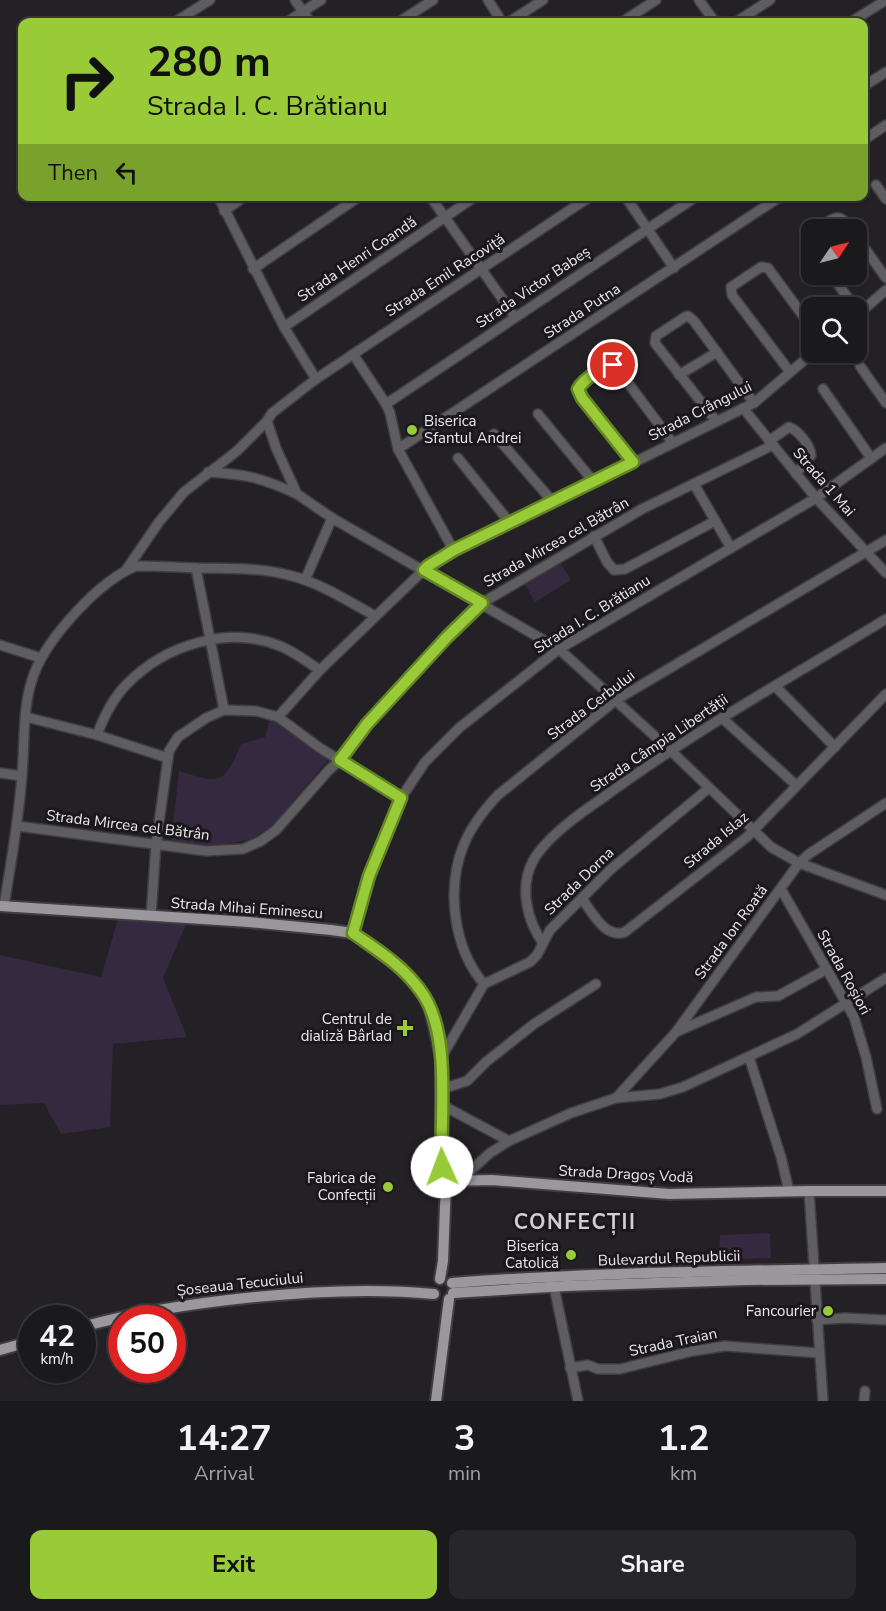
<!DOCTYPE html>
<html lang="en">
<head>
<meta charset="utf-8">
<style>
	body { margin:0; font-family:"Nunito Sans",sans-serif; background:#272629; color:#f1f3f6; height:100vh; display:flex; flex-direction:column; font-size:22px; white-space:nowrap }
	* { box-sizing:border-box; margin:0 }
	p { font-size:20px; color:#9fa0a3 }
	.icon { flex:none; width:33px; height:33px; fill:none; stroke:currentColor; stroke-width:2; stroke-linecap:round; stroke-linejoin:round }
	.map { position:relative; height:1401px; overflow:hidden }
	.side { display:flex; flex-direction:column; background:#1a191c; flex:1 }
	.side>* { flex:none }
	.guide { position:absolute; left:18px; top:18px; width:850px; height:183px; border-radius:12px; box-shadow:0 2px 4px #0004,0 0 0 2px #38383b; background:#98cb37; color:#111; overflow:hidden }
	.needle { width:39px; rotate:55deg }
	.buttons { position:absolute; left:801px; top:219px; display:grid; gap:12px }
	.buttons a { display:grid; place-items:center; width:66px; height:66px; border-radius:12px; background:#1a191c; box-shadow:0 2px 4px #0004,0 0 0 2px #38383b; font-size:30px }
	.speed { position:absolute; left:18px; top:1305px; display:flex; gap:12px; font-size:30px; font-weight:700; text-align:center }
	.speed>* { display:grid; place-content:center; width:78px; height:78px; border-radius:50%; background:#1a191c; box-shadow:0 2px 4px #0004,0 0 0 2px #38383b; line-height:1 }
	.speed small { font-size:15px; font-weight:400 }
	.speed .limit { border:9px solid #d22; background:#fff; color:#111 }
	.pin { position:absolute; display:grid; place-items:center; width:51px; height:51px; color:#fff; margin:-26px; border:3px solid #fff; border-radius:50%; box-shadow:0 2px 6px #0007 }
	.me { position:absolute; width:66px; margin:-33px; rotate:358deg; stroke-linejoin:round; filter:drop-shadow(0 0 4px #0008) }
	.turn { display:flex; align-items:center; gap:21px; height:126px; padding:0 30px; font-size:27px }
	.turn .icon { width:78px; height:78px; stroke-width:2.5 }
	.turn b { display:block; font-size:42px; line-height:51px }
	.then { display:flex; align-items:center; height:57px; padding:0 30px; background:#0003; gap:12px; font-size:22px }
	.eta { display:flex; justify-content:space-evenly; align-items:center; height:102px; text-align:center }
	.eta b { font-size:36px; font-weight:700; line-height:42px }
	.cta { display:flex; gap:12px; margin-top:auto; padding:12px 30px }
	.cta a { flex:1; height:69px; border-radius:12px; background:#98cb37; color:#111; font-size:24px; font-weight:700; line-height:69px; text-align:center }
	.cta a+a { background:#272629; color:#f1f3f6 }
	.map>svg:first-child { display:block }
</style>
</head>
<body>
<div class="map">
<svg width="886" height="1401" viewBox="0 0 886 1401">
	<rect width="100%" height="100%" fill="#232126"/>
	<!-- green -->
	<g fill="#34293f">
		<polygon points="560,562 571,580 535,602 524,583"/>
		<path d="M270,719l58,41 -55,65 -21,14 -43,8 -38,-5 8,-71c42,13 45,14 62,-27l24,-7z"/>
		<polygon points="119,916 187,922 163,978 187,1037 113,1044 110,1127 61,1134 44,1103 0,1105 0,955 101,977"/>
		<polygon points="770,1233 771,1258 719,1260 720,1235"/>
	</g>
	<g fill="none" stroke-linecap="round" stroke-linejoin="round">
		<!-- minor casing -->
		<g stroke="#3f3d42" stroke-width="12">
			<g id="minor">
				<polyline points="295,0 310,22"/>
				<polyline points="488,0 502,22"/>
				<polyline points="699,0 715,22"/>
				<polyline points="175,22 210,0"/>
				<polyline points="287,22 321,0"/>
				<polyline points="399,22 433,0"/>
				<polyline points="509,22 543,0"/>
				<polyline points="622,22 656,0"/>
				<polyline points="736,22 770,0"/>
				<polyline points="851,22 886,0"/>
				<polyline points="864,86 886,72"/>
				<polyline points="864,140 886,125"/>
				<polyline points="876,185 886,199"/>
				<polyline points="218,196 284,327 316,379 272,413 267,421 276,448 297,494 332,518 559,649 670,750 771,847 799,863 886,895"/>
				<polyline points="430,196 515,317"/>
				<polyline points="625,196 674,268"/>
				<polyline points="224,211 245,196"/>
				<path d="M817,230c17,-12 21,-20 35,0"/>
				<polyline points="812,233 808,241 812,248"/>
				<polyline points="856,236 886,278"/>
				<polyline points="253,269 360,196"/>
				<polyline points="831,274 855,308"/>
				<polyline points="856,316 886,290"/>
				<polyline points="284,327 476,196"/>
				<polyline points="353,354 386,404 390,413 398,449 454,551"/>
				<polyline points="860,366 886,403"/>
				<polyline points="790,372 732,295 731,287 761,267 768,268 812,328"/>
				<polyline points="679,375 717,352"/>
				<polyline points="316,379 591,196"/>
				<polyline points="823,389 871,458"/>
				<polyline points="386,404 697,196"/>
				<polyline points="743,408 816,498 886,573"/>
				<polyline points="538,414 593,481"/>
				<polyline points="716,421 655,343 656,336 685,317 688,316 694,321 754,403"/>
				<polyline points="494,434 553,502"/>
				<path d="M769,441l20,-14c10,4 21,18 22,28l-15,19"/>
				<polyline points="398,449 781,196"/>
				<polyline points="458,458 510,523"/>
				<polyline points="633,462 582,398 578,389 584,382 610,365 616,367 673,443"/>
				<path d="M208,472c38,2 54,6 89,22"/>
				<polyline points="694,484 731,548"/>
				<polyline points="594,536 607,562 614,570 625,569 715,521"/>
				<polyline points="196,568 224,710"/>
				<polyline points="126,570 159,522 184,492 237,451 267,421"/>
				<polyline points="305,580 332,518"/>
				<polyline points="0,645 41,658"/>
				<polyline points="775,686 835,747"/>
				<polyline points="26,717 97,735"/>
				<polyline points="278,717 320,670 431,563 754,403 814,352"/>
				<polyline points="722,718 796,785"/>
				<path d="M168,758l-71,-23c7,-19 16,-37 30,-51 38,-39 101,-59 153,-38 15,6 27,16 40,24"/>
				<polyline points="0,773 22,776"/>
				<polyline points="17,826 206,851 243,849 261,841 276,830 328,771 340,760 367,724 447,637 482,603 642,509 773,445"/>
				<polyline points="781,889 854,1017 866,1057 877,1109"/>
				<path d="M582,899c11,14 23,40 43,33l122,-95 139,-143"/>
				<path d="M4,906c7,-44 15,-87 18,-132 3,-32 0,-69 12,-100 14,-37 65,-93 102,-108 20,0 40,1 60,2 31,1 62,-1 92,7 31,7 60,26 87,41"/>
				<polyline points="151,916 156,844 169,751 178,737 206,718 224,710 256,711 278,717 320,748 401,798"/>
				<polyline points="353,933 369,877 401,798 425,762 459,728 559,649 816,498 886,448"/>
				<path d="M543,943c-16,-22 -24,-56 -10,-82 13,-24 49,-49 71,-64 90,-66 187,-120 282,-178"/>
				<path d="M484,984c-31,-36 -38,-96 -20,-140 8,-19 20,-34 34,-49l118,-95 270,-160"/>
				<polyline points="676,1032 756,997 778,996 827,969"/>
				<polyline points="749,1057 781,1157 789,1191"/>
				<polyline points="441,1058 484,984 530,962 537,955 550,930 611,869 709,788"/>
				<polyline points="442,1089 467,1081 486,1062 534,1024 596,984"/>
				<polyline points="616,1098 676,1032 799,863 809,854 886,803"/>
				<polyline points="442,1105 509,1141"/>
				<polyline points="461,1179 490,1153 509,1141 571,1113 616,1098 660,1094 683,1087 797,1034 886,978"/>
				<polyline points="809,1191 823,1401"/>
				<polyline points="553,1282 578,1401"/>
				<polyline points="817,1320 845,1318 886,1320"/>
				<polyline points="570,1368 588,1365 598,1369 620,1369 693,1351 725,1346 819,1353"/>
				<polyline points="864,1401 865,1391"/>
			</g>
		</g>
		<!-- major casing -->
		<g stroke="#3f3d42" stroke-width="14">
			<g id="major">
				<polyline points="0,906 249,922 331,930 353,933 401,968 422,992 429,1005 441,1058 441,1149 446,1181 443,1261 440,1279"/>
				<polyline points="446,1181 492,1180 669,1194 809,1191 886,1191"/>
				<path d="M452,1283c145,-11 289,-12 434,-15"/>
				<polyline points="453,1293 566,1286 746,1280 886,1279"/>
				<path d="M82,1327c57,-16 114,-24 173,-30 60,-6 118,-9 179,-3"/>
				<polyline points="0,1350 32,1341"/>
				<polyline points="436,1401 449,1299"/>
			</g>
		</g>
		<!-- minor -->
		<use href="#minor" stroke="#5e5d60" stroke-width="9"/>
		<!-- major -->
		<use href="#major" stroke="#9a989d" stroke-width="10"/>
	</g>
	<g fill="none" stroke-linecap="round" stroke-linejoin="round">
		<!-- route casing -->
		<g stroke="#638424" stroke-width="15">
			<path id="route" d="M442,1167c-3,-51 11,-134 -22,-177 -18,-25 -43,-40 -67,-57l16,-57 32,-78 -61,-38 27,-36 80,-87 35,-34 -58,-33 4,-4 26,-16 179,-88 -51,-64 -4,-9c6,-10 24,-22 35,-24"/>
		</g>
		<!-- route -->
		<use href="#route" stroke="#98cb37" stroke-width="10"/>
	</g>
	<!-- markers -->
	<g fill="#98cb37" stroke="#1a181c" stroke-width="2">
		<circle cx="412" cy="430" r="6"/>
		<path d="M402 1019h6v6h6v6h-6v6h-6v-6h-6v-6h6z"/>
		<circle cx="388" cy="1187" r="6"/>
		<circle cx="571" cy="1255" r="6"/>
		<circle cx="828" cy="1311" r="6"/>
	</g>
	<g text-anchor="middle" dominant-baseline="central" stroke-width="6" stroke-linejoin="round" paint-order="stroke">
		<!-- street labels -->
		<g font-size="15" fill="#ebe9ec" stroke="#1a181c">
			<text transform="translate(357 259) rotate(-34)">Strada Henri Coandă</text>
			<text transform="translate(445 275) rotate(-33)">Strada Emil Racoviță</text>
			<text transform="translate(533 287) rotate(-34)">Strada Victor Babeș</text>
			<text transform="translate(582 311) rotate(-33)">Strada Putna</text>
			<text transform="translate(700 411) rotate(-27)">Strada Crângului</text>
			<text transform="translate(824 482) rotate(49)">Strada 1 Mai</text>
			<text transform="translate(556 542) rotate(-30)">Strada Mircea cel Bătrân</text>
			<text transform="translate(592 614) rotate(-32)">Strada I. C. Brătianu</text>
			<text transform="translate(591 705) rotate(-37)">Strada Cerbului</text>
			<text transform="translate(659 743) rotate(-34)">Strada Câmpia Libertății</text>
			<text transform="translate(128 825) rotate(7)">Strada Mircea cel Bătrân</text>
			<text transform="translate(716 840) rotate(-40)">Strada Islaz</text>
			<text transform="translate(579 881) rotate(-44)">Strada Dorna</text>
			<text transform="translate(247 908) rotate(4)">Strada Mihai Eminescu</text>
			<text transform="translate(731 932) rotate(-54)">Strada Ion Roată</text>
			<text transform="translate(844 972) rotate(61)">Strada Roșiori</text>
			<text transform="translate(626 1174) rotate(3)">Strada Dragoș Vodă</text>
			<text transform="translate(669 1258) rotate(-2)">Bulevardul Republicii</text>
			<text transform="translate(240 1284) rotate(-6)">Șoseaua Tecuciului</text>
			<text transform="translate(673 1342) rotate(-12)">Strada Traian</text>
		</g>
		<!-- poi labels -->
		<g font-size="15" fill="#ebe9ec" stroke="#1a181c" text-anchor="end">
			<text x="424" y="421" text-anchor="start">Biserica<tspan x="424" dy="17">Sfantul Andrei</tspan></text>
			<text x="392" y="1019">Centrul de<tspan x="392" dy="17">dializă Bârlad</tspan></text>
			<text x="376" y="1178">Fabrica de<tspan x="376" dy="17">Confecții</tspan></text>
			<text x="559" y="1246">Biserica<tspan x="559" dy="17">Catolică</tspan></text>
			<text x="816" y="1311">Fancourier</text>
		</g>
		<!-- district labels -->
		<g font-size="21" font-weight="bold" letter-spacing="1.5" fill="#d0cdd3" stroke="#1a181c">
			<text x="575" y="1222">CONFECȚII</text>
		</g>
	</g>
</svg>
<div class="buttons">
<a><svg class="needle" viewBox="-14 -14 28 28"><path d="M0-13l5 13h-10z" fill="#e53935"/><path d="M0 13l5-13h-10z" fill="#9fa0a3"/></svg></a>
<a><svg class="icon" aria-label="search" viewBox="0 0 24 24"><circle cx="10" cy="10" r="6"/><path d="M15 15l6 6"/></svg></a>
</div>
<div class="speed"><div>42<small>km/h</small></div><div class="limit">50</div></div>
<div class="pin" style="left:613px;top:365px;background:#d93025"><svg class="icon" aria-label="arrive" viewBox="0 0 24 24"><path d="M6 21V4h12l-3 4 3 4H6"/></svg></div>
<svg class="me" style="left:442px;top:1167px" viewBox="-20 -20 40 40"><circle r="19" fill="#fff"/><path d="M0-13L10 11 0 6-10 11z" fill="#98cb37"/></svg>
<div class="guide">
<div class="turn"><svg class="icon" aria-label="right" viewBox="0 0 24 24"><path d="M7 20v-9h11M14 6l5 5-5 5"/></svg><div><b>280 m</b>Strada I. C. Brătianu</div></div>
<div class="then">Then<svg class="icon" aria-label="left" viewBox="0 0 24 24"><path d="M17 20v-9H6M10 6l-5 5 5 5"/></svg></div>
</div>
</div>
<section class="side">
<div class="eta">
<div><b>14:27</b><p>Arrival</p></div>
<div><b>3</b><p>min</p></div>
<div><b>1.2</b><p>km</p></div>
</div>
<div class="cta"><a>Exit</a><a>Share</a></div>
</section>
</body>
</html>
